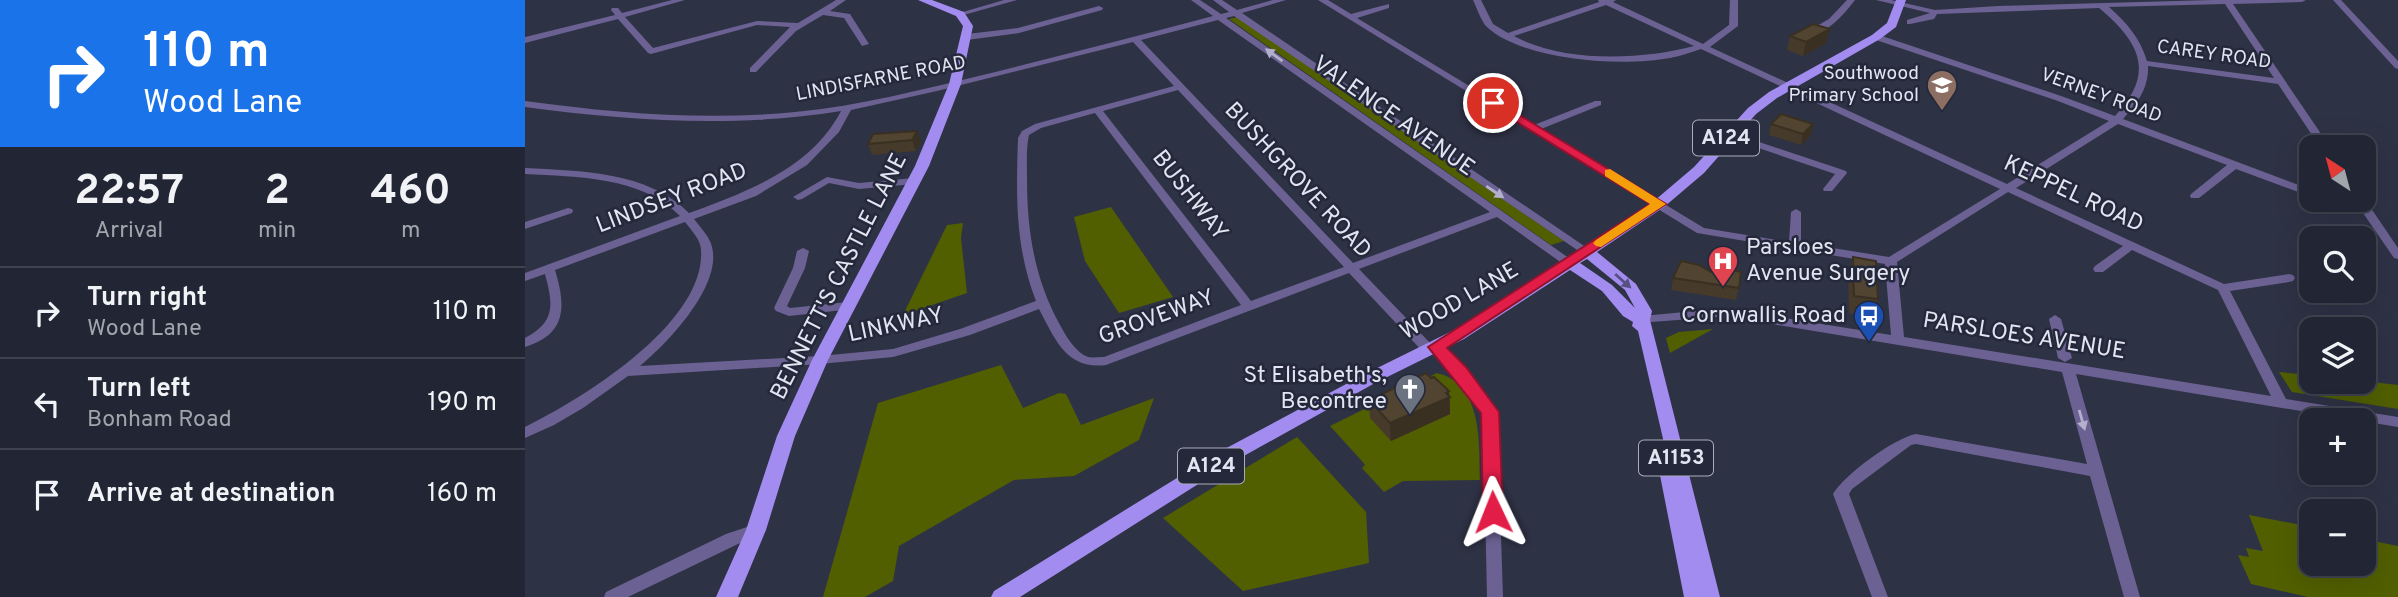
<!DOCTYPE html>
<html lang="en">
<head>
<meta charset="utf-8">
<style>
	body { margin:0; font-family:Overpass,sans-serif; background:#2e3240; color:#f1f3f6; height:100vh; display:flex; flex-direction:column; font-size:26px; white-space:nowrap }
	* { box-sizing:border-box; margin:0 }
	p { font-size:23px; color:#a2a5ac }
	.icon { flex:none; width:38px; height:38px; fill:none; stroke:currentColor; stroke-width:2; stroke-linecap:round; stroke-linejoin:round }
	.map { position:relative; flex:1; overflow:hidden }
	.details { display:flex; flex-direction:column; background:#222634; width:525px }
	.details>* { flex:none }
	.top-card { background:#1a73e8; color:#fff; overflow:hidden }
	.needle { width:46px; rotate:324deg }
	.fabs { position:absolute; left:1774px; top:135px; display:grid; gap:14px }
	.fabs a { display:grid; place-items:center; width:77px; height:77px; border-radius:14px; background:#222634; box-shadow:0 7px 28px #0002,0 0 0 2px #3f434f; font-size:35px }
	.pin { position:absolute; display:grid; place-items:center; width:60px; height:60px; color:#fff; margin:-30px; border:4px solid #fff; border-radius:50%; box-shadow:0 2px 7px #0007 }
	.me { position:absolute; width:77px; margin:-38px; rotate:358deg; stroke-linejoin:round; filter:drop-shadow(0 0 5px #0008) }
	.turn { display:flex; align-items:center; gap:24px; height:147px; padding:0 28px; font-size:32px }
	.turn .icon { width:91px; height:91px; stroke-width:2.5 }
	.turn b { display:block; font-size:49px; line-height:60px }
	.eta { display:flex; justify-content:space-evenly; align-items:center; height:119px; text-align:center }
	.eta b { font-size:42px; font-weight:700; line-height:49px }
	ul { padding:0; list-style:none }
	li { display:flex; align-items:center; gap:21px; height:91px; padding:0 28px; border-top:2px solid #3f434f }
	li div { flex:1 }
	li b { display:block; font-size:26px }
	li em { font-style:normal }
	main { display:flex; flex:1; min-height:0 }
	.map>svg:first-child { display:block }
</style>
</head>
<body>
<main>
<section class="details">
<div class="top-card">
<div class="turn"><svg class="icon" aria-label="right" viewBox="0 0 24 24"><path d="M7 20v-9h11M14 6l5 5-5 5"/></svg><div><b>110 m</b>Wood Lane</div></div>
</div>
<div class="eta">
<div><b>22:57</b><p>Arrival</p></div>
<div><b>2</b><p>min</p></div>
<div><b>460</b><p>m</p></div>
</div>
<ul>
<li><svg class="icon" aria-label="right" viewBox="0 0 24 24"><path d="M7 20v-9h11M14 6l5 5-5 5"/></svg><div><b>Turn right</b><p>Wood Lane</p></div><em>110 m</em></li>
<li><svg class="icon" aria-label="left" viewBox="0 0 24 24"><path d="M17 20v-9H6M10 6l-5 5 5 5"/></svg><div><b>Turn left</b><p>Bonham Road</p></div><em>190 m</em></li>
<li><svg class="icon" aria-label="arrive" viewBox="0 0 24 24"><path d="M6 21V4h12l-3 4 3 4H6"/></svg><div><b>Arrive at destination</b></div><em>160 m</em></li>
</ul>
</section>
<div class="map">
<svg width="1873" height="597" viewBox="0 0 1873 597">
	<rect width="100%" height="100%" fill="#2e3245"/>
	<!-- green -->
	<g fill="#515f00">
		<polygon points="713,17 1039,241 1026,245 704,19"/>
		<polygon points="586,207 648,297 594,313 560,261 549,217"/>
		<polygon points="438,223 436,238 442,293 378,315 422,225"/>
		<polygon points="1188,329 1145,353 1141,338 1154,332"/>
		<polygon points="476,365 498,408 534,393 541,394 556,425 629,398 614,440 549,476 489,480 374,546 368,581 340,597 298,597 353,403"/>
		<polygon points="1754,372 1787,375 1787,382 1839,381 1873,385 1873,409 1767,392"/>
		<path d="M912,373c46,11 42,70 43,107l-77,1 -19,11 -22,-24 3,-3 -4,-5 -31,-34z"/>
		<polygon points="772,437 841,512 844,563 718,591 638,518"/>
		<polygon points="1724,515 1787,527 1787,564 1839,564 1839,539 1873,546 1873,597 1783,597 1726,584 1713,555 1724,557 1721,548 1738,551"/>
	</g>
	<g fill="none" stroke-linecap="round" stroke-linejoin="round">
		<!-- minor -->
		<g fill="#6b6192" fill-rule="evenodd">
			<polygon points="147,0 160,0 100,17 128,48 232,21 273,23 311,0 321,0 305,11 325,14 344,44 337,46 319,18 298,15 271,31 231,72 225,72 225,68 265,27 232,25 126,54 123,53 93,19 0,43 0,37 90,15 86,10 87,8 93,8 97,13"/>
			<polygon points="479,0 492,0 435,16 431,14"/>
			<path d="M666,0h9l21,14 8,-2 -16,-12h9l15,10 36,-10h13l-44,13 351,239 -6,3 -4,-1 -349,-238 -8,2 350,245 -2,3h-8l-69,-49 -138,52 73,76 5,-2 5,1 22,24 33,44 6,185h-16l-4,-184 -29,-39 -19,-21 -5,2 -5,-1 -76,-81 -243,92c-40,5 -51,-26 -67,-56l-69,26 -77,22 -73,7 -192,12 -45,32 -29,17 -29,13v-11c57,-28 181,-104 176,-177 0,-10 -10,-20 -16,-28l-130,48c11,36 12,64 -30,77v-9c31,-16 28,-34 20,-64l-20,7v-8l155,-57c-39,-40 -103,-39 -155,-42v-6c56,3 122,3 164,45 57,-21 122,-44 152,-102 -105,17 -211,10 -316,-4v-6c89,12 180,20 270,11 65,-6 128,-23 192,-38 75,-19 151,-38 226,-58zM693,20l272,192 -137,51 -212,-223zM608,42l41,44 -139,38 -13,7 -4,7c-2,56 -3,110 18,163l-76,28 -67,20 -73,7 -180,10c28,-23 82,-80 72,-119 -2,-10 -12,-20 -18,-28l62,-23 51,-31 32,-33 12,-22 86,-19zM653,90l166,177 -93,34 -148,-190zM570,113l146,192 -137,52c-5,0 -11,1 -16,0 -13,-5 -22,-21 -28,-32 -26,-47 -33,-95 -33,-147 0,-14 -1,-30 2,-43l12,-7z"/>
			<path d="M793,0h10l23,14 38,-10v4l-32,10 177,107 61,-24h6v4l-60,24 163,99 85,14 2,-30 5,-3 5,3v31l88,14 111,-68 -299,-140c-10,3 -20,7 -31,9 -48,9 -144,3 -182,-30 -7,-6 -11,-20 -15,-28h8l12,24 15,9 91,-31 -1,-2h18l-3,2 90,42 26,-19 1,-25h8v26l-28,21 297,137 102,-63 -51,-20 -185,-62v-4h6l185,62 51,19c41,-43 25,-74 -16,-108l-162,6 -3,5 -24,5h-3v-4l23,-7 -54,-13h15l44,10 63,-4 214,-6h94l-4,2 -69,2 97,143h-10l-42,-63 -130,-18c1,22 -11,38 -25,53l189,71v7l-76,-28 -37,29h-8l-1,-2 1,-2 36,-29 -109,-41 -102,64 208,96 65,-10 4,1 2,3 -2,3 -4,1 -59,9 56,108 112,18v10l-322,-53 64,223h-16l-34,-121 -174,-32 -5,1 -59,44 -3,5 39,103h-16l-39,-103c11,-19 61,-56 83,-60l171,30 -25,-92 -321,-53 -24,-2 -79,6 -2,-3 6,-4 75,-7 24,2 150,24 -6,-71 -188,-31zM1700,4l49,74 -127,-17c-7,-23 -20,-38 -38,-54zM1081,5l88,41c-52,14 -131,17 -180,-10zM1483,192l115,54 -28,20 -2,3 2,3h8l29,-22 86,40 53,106 -367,-59 -7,-75z"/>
			<path d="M1322,0h8c-11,14 -28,35 -47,35v-4l21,-12z"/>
			<polygon points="1808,0 1816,0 1873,61 1873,69 1870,68"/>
			<polygon points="574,6 578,8 577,10 494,33 442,40 438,37 442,34 493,28"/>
			<polygon points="1204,132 1321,171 1322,173 1307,191 1299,191 1298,189 1310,174 1201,137 1199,135"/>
			<polygon points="302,177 334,183 389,178 394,181 389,184 334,189 304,183 277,199 273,200 268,197"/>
			<polygon points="1839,198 1873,248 1873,259 1869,258 1838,213 1797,202 1796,200 1812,200 1833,205 1830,200"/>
			<polygon points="43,208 47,209 48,211 47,213 0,229 0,222"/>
			<polygon points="278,248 284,251 280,268 262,306 265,308 323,302 329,306 327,309 264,316 251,311 249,308 268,268 272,251"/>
			<polygon points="1530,315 1536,319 1547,358 1540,362 1533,358 1524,319"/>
			<polygon points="231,524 237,526 239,530 237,534 213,544 103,597 79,597 81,592 201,534"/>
		</g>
		<!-- major -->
		<g fill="#a28cf0" fill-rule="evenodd">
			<polygon points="393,0 407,0 439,12 448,26 436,84 404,166 303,360 270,436 241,530 213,597 191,597 221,530 252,436 287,360 390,166 424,84 438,26 431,16"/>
			<path d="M1371,0h10l-10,27 -16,12 -103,59 -21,16 -52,59 -40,34 -67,45 39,32 16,27 -2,9 70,277h-36l-29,-147 2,-5 7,-2 -26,-112 -6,-5 1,-4 -10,-6 -21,-25 -32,-21 -106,69 -89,44 -142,79 -213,135h-29l3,-6 225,-139 144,-77 89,-44 202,-130 40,-34 54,-59 21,-16 103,-57 15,-12zM1062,259l38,31 10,18 -23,-23 -32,-22z"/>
		</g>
	</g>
	<!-- wall -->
	<g fill="#463a2a">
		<polygon points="1265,36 1301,43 1278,56 1262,50"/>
		<polygon points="1246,124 1288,124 1286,135 1276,145 1244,135"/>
		<polygon points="348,134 396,141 391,151 347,155 343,144"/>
		<polygon points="1328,257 1353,299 1348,317 1324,313 1323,274"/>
		<polygon points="1186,272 1214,288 1211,300 1146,290 1148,278"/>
		<polygon points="924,396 925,397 925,414 866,441 845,418 844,400"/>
	</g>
	<!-- shaded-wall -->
	<g fill="#393022">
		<polygon points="1305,29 1301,43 1278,56 1281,42"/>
		<polygon points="1288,124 1286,135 1276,145 1278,134"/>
		<polygon points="392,131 396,141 391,151 387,140"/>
		<polygon points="924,391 925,414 866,441 865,423"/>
	</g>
	<!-- building -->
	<g fill="#514431" stroke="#393022" stroke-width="2">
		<polygon points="1288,24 1305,29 1281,42 1265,36"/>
		<polygon points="1256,114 1288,124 1278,134 1246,124"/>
		<polygon points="392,131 387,140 343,144 348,134"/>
		<polygon points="1328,257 1351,261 1353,299 1329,296"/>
		<polygon points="1156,261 1174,265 1186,272 1188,265 1216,272 1214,288 1148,278"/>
		<polygon points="901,373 906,378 909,377 924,391 921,393 925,397 865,423 844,400"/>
	</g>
	<!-- one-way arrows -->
	<defs><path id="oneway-solid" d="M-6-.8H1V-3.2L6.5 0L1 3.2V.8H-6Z" transform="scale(1.75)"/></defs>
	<g fill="#b2b0cb">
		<use href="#oneway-solid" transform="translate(749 55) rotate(-144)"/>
		<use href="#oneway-solid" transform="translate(970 192) rotate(34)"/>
		<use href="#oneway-solid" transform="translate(1557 420) rotate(74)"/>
	</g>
	<use fill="#565083" href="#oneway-solid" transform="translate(1098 281) rotate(42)"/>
	<!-- route -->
	<polygon fill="#e11d48" stroke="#92132f" stroke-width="2" points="968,99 1141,204 922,348 941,367 974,412 978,512 975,517 968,520 961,517 958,512 956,413 903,347 1125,204 964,105 962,103"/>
	<!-- slow -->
	<polygon fill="#f59e0b" points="1085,169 1141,204 1076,247 1071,246 1068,243 1071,240 1125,204 1080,176 1080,170"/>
	<!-- icons -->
	<defs>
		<g id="school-pin" transform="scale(1.575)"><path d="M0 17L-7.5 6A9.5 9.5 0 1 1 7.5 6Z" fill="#8d6e63" stroke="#24283a"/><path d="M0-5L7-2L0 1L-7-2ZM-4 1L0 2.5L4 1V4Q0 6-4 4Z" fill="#fff"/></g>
		<g id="hospital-pin" transform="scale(1.575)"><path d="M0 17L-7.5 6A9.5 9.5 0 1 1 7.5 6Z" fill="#e0444e" stroke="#24283a"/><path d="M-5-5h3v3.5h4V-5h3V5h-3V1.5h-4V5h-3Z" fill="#fff"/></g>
		<g id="bus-pin" transform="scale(1.575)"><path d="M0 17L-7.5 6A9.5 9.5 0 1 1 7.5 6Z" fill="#1a4fb4" stroke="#24283a"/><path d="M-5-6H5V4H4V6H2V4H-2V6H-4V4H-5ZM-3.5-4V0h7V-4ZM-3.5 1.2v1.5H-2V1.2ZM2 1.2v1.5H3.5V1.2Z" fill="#fff"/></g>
		<g id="church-pin" transform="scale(1.575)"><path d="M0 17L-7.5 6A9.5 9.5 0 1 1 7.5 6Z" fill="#6b7280" stroke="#24283a"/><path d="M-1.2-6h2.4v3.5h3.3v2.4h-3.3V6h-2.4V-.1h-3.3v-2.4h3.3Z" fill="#fff"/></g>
	</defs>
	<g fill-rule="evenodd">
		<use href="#school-pin" x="1417" y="85"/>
		<use href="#hospital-pin" x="1198" y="261"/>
		<use href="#bus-pin" x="1344" y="316"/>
		<use href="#church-pin" x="885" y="389"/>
	</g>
	<g text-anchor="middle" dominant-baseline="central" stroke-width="5" stroke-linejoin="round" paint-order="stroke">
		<!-- far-street labels -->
		<g font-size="19" fill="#e2e5f1" stroke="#24283a">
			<text transform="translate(1689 55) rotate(8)">CAREY ROAD</text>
			<text transform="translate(356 79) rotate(-11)">LINDISFARNE ROAD</text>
			<text transform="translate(1576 96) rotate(20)">VERNEY ROAD</text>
		</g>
		<!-- far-poi labels -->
		<g font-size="19" fill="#e2e5f1" stroke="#24283a" text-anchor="end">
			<text x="1394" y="74">Southwood<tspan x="1394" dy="22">Primary School</tspan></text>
		</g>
		<!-- shield labels -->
		<g fill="#24283a" stroke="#a9acba" stroke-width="2">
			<rect x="1168" y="120.5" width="66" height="35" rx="5"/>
			<rect x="1114" y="440.5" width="74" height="35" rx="5"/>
			<rect x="653" y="448.5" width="66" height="35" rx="5"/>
		</g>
		<g font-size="21" font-weight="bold" fill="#e2e5f1">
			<text x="1201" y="138">A124</text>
			<text x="1151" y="458">A1153</text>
			<text x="686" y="466">A124</text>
		</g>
		<!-- street labels -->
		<g font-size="23" fill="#e2e5f1" stroke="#24283a">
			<text transform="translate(868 117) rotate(35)">VALENCE AVENUE</text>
			<text transform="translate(772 181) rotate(47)">BUSHGROVE ROAD</text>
			<text transform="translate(1548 195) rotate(25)">KEPPEL ROAD</text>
			<text transform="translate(664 196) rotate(52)">BUSHWAY</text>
			<text transform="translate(147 199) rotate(-21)">LINDSEY ROAD</text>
			<text transform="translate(315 277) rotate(-63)">BENNETT'S CASTLE LANE</text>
			<text transform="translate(935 302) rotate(-30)">WOOD LANE</text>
			<text transform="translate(632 318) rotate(-20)">GROVEWAY</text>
			<text transform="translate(371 326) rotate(-12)">LINKWAY</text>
			<text transform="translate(1499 337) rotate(9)">PARSLOES AVENUE</text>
		</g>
		<!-- poi labels -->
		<g font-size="23" fill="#e2e5f1" stroke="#24283a" text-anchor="end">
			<text x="1221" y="248" text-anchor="start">Parsloes<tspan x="1221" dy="26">Avenue Surgery</tspan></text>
			<text x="1321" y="316">Cornwallis Road</text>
			<text x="862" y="376">St Elisabeth's,<tspan x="862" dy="26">Becontree</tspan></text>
		</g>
	</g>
</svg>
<div class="fabs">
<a><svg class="needle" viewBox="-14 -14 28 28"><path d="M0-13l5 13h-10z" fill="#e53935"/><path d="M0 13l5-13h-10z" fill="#a2a5ac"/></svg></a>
<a><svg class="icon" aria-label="search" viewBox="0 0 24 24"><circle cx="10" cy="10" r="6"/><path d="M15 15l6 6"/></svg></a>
<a><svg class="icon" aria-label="layers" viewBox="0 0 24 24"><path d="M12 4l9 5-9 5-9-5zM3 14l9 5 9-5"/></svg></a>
<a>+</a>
<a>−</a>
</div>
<div class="pin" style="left:968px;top:103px;background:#d93025"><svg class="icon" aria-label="arrive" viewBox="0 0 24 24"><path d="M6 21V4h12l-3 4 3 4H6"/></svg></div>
<svg class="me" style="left:968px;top:512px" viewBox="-20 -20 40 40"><path d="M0-17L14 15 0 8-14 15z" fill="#e11d48" stroke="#fff" stroke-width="4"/></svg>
</div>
</main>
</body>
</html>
